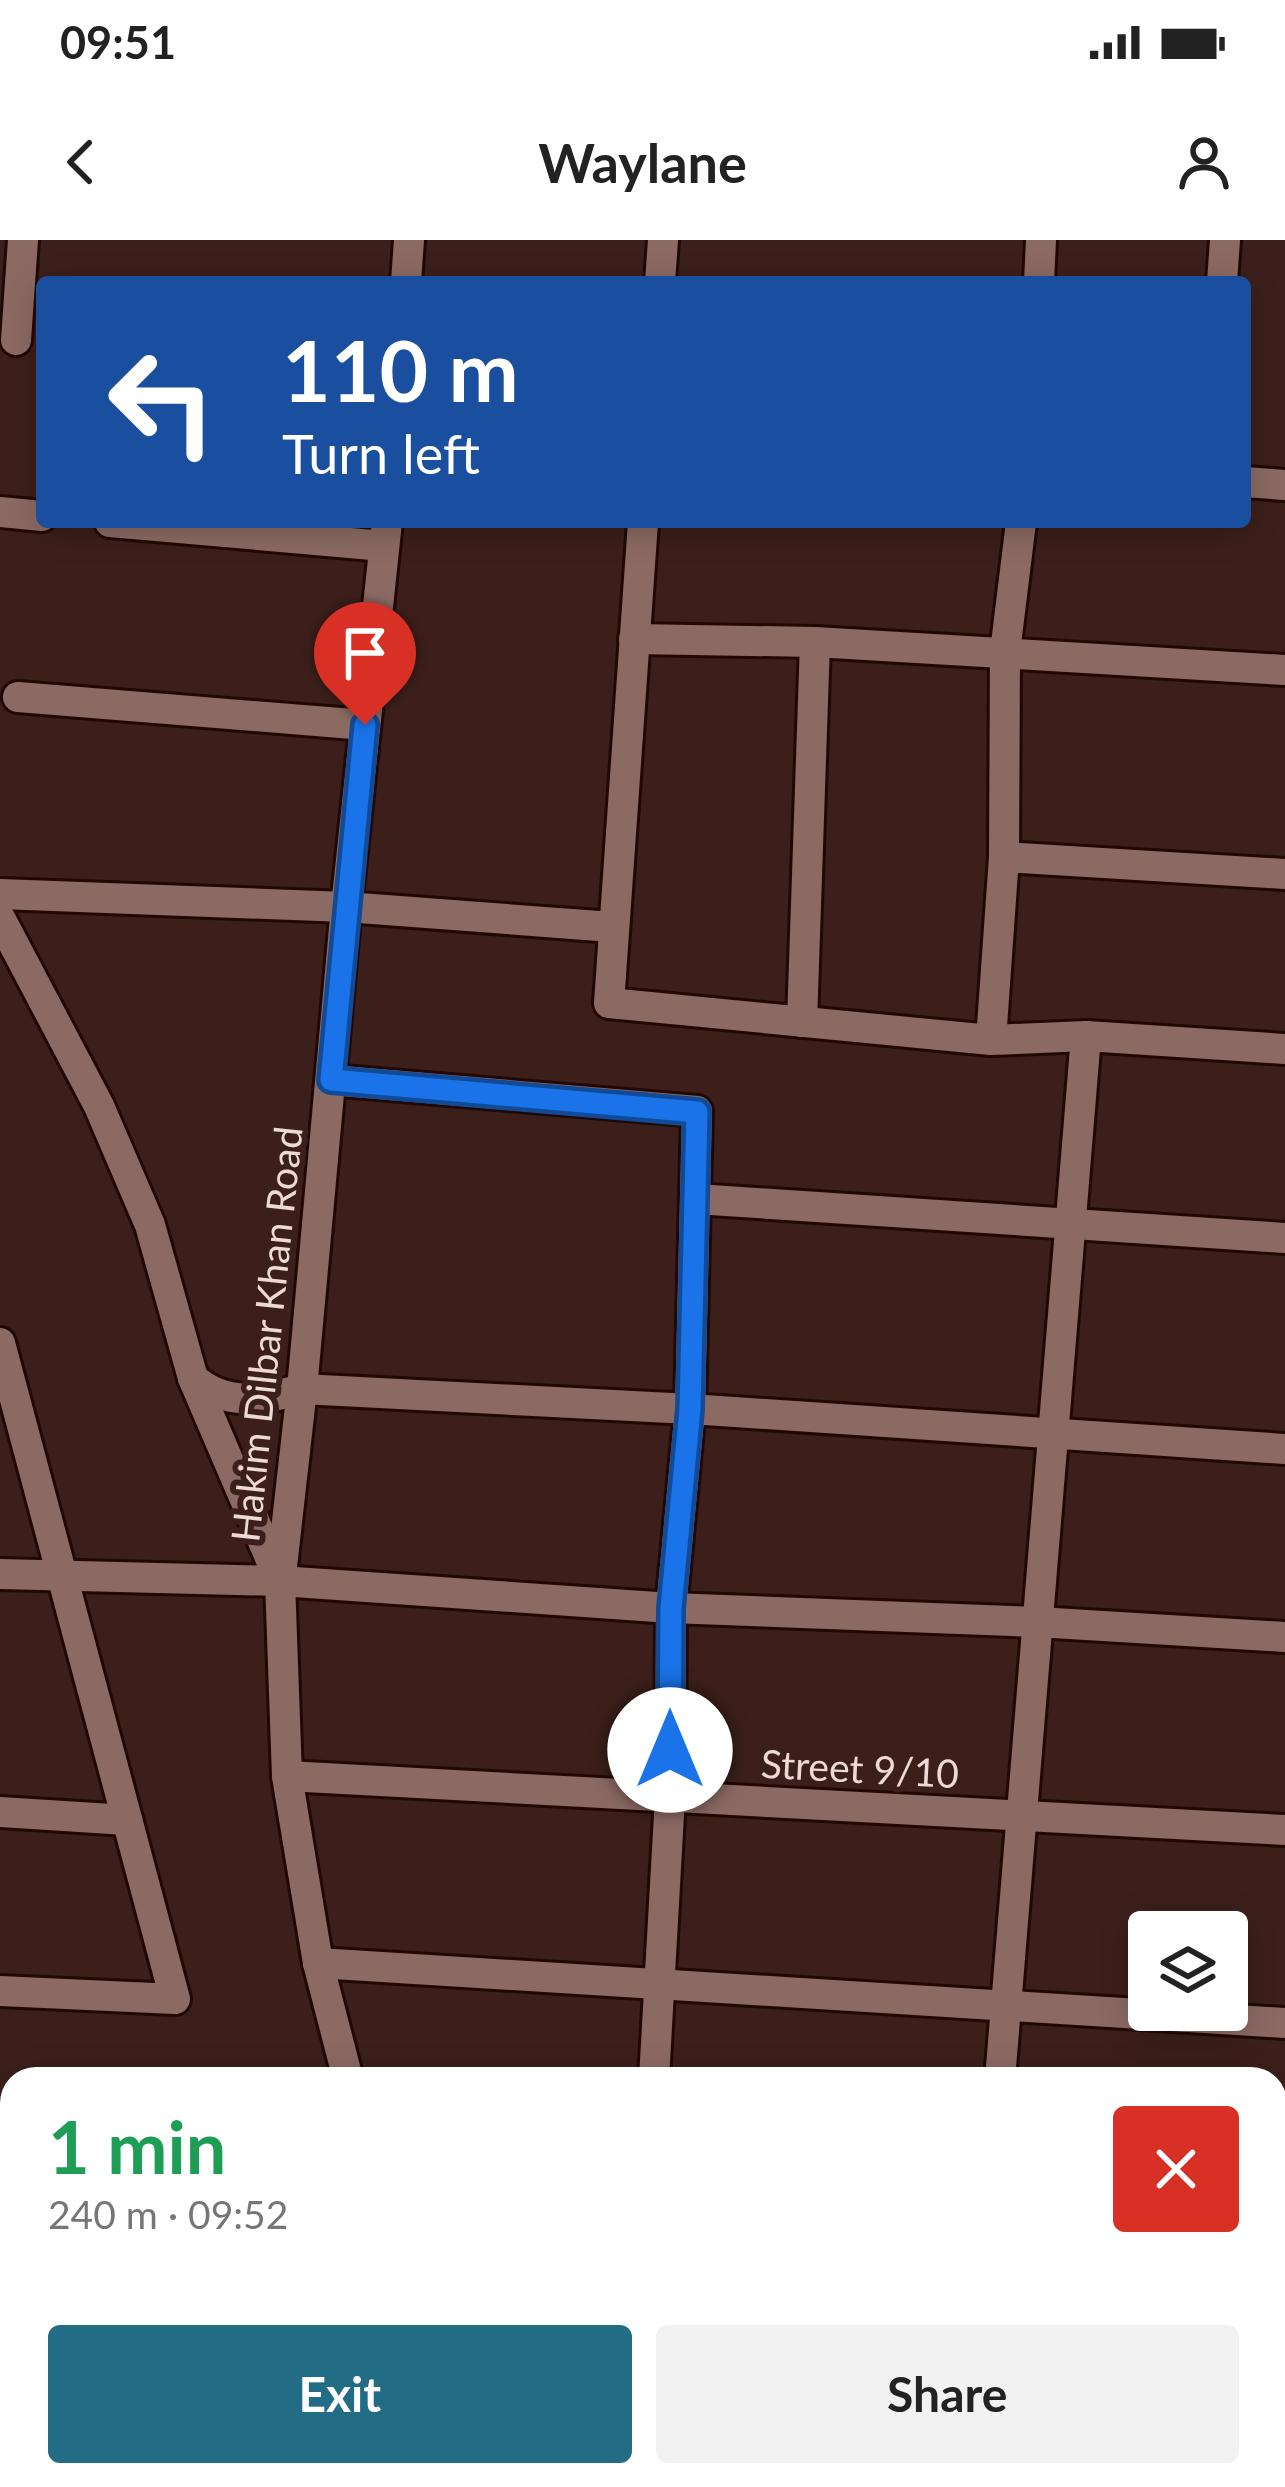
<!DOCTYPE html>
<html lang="en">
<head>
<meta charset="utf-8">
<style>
	body { margin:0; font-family:Lato,sans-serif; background:#f2f2f2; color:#222; height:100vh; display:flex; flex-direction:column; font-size:45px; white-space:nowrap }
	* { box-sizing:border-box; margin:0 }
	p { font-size:39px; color:#767676 }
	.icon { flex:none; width:66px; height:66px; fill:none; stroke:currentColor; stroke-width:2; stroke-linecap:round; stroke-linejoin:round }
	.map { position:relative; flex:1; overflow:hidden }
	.panel { position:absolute; left:0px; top:1827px; width:1287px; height:420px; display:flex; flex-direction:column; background:#fff; border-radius:36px 36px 0 0; box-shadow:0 6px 30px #0003 }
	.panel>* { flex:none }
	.banner { position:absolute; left:36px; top:36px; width:1215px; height:252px; border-radius:12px; box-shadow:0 6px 30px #0003; background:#1a4fa0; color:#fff; overflow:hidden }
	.controls { position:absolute; left:1128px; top:1671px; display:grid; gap:24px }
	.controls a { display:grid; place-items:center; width:120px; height:120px; border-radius:12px; background:#fff; box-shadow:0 6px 30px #0003; font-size:60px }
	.pin { position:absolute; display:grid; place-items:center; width:102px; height:102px; color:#fff; margin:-123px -51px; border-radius:50% 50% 50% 0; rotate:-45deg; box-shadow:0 0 12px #0007 }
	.pin .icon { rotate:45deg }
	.me { position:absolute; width:132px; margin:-66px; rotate:0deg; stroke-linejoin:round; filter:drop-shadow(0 0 9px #0008) }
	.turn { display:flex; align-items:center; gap:42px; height:252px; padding:0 48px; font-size:54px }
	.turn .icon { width:156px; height:156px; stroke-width:2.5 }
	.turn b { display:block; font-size:84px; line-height:102px }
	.round { display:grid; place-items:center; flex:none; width:126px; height:126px; border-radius:12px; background:#f2f2f2 }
	.headline { display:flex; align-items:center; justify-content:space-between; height:204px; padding:0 48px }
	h1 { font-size:72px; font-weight:700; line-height:90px; color:#1e9e55 }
	.action { display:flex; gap:24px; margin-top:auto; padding:24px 48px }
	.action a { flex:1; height:138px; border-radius:12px; background:#226d85; color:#fff; font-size:48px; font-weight:700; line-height:138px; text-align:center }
	.action a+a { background:#f2f2f2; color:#222 }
	.status { display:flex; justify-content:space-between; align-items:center; height:84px; padding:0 60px; background:#fff; direction:ltr }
	.status svg { height:33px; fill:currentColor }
	header { display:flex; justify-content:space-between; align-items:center; height:156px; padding:0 48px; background:#fff; font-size:54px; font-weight:700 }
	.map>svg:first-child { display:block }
</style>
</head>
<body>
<div class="status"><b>09:51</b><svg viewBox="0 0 49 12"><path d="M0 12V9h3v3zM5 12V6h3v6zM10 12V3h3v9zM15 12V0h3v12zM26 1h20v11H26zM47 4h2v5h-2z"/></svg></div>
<header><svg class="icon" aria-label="back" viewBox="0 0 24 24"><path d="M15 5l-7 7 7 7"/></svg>Waylane<svg class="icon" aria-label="person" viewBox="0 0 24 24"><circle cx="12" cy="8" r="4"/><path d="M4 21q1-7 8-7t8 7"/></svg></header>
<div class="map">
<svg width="1285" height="2247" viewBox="0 0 1285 2247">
	<rect width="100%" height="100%" fill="#3c1f1a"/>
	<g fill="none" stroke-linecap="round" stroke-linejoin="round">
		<!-- minor casing -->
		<g stroke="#210805" stroke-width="36">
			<g id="minor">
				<polyline points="406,42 409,0"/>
				<polyline points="660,42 663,0"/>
				<polyline points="1039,42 1041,0"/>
				<polyline points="1222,42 1225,0"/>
				<polyline points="16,100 23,0"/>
				<polyline points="1245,242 1285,245"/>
				<polyline points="0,272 42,276"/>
				<polyline points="110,282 384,306"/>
				<polyline points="643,282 609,763 991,800 1086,796 1285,809"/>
				<polyline points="634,399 815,402 1285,430"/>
				<polyline points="18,457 365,485"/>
				<polyline points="1004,617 1285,634"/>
				<polyline points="0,654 346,667 612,687"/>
				<polyline points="0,678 99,866 150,985 193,1138 280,1341 287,1536 318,1723 348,1839"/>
				<polyline points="802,782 815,402"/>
				<polyline points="991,800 1004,617 1005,412 1021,282"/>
				<polyline points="331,840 697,871 690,1169 671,1368 670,1557 654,1839"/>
				<polyline points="696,959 1285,998"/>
				<polyline points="0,1103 175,1759 0,1751"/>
				<path d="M193,1138c32,29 71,22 109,11l388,20 595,40"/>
				<polyline points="0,1334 280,1341 671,1368 1037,1382 1285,1397"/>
				<polyline points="281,1335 302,1149 346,667 387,282"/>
				<polyline points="287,1536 1285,1590"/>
				<polyline points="0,1572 127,1580"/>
				<polyline points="318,1723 1285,1783"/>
				<polyline points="1000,1839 1086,796"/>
				<polyline points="1275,1976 1285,1977"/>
				<polyline points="0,2053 12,2054"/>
				<polyline points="1275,2123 1285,2123"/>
				<polyline points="452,2235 455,2247"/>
				<polyline points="93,2247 94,2235"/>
				<polyline points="784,2247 785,2235"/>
				<polyline points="985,2247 986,2235"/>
				<polyline points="1168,2247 1169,2235"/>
			</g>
		</g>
		<!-- minor -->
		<use href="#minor" stroke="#8c6a64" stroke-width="30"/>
	</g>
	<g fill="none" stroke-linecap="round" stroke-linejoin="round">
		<!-- route casing -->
		<g stroke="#114b97" stroke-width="30">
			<polyline id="route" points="365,485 331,840 697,872 690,1169 671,1368 670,1510"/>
		</g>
		<!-- route -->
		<use href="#route" stroke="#1a73e8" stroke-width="21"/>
	</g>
	<g text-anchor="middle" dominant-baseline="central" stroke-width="12" stroke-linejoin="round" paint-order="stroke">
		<!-- street labels -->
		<g font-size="39" fill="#eddad6" stroke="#3c1f1a">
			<text transform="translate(266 1094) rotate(-84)">Hakim Dilbar Khan Road</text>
			<text transform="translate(860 1528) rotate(3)">Street 9/10</text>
		</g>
	</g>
</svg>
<div class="controls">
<a><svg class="icon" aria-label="layers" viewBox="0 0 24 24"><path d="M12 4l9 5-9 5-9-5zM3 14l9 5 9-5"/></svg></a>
</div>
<div class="pin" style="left:365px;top:485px;background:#d93025"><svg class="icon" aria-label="arrive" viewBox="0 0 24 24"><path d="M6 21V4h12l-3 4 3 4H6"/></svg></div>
<svg class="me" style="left:670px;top:1510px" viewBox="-20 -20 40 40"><circle r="19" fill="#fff"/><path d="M0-13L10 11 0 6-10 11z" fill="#1a73e8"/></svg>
<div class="banner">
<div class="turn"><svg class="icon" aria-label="left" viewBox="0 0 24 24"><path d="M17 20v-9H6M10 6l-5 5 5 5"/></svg><div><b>110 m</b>Turn left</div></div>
</div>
<section class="panel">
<div class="headline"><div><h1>1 min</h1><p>240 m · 09:52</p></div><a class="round" style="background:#d93025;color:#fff"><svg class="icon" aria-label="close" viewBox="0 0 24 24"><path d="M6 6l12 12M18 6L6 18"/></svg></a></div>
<div class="action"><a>Exit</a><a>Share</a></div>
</section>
</div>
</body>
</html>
